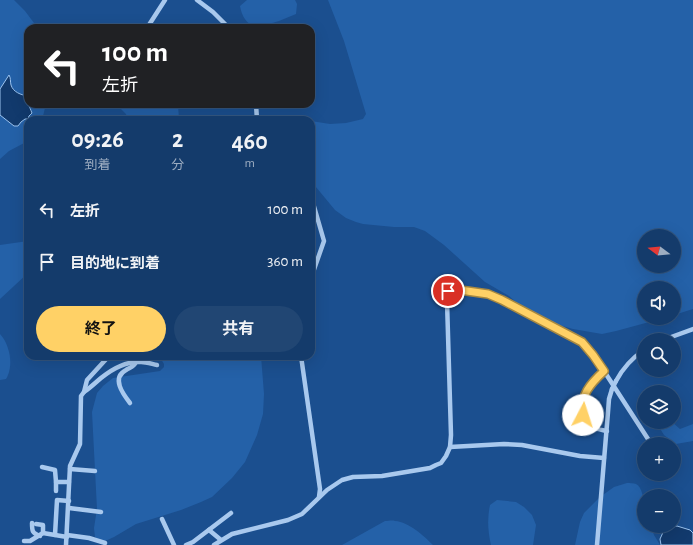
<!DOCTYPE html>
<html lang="ja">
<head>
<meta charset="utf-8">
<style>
	body { margin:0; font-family:"Alegreya Sans","Noto Sans JP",sans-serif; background:#214673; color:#f1f3f6; height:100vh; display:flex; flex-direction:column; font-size:15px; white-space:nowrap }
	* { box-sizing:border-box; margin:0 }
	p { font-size:13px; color:#9dadc1 }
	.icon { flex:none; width:22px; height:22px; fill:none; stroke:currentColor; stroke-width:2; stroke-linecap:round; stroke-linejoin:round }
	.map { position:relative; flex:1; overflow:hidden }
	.details { position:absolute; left:24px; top:116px; width:291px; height:244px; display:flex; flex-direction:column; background:#143b6b; border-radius:12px; box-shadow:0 4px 16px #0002,0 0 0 1px #33557e }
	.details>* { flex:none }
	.guide { position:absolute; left:24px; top:24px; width:291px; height:84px; border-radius:12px; box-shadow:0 4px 16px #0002,0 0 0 1px #33557e; background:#202124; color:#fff; overflow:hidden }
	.needle { width:26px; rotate:286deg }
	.fabs { position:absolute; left:637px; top:229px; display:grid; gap:8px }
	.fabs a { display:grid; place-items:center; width:44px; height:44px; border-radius:50%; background:#143b6b; box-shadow:0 4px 16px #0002,0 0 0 1px #33557e; font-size:20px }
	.pin { position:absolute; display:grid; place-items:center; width:34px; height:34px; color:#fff; margin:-17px; border:2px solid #fff; border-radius:50%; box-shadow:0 1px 4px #0007 }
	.me { position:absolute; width:44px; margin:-22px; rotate:5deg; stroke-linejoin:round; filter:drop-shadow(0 0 3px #0008) }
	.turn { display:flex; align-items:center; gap:14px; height:84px; padding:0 12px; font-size:18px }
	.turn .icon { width:52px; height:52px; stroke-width:2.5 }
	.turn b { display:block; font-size:28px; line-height:34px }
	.eta { display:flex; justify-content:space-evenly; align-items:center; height:68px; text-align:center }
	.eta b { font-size:24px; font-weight:700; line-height:28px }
	.cta { display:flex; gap:8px; margin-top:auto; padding:8px 12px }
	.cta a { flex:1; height:46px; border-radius:24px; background:#ffd166; color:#111; font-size:16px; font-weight:700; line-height:46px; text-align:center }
	.cta a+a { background:#214673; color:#f1f3f6 }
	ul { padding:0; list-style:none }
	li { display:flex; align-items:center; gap:12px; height:52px; padding:0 12px }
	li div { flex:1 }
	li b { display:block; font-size:15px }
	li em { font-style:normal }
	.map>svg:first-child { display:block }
</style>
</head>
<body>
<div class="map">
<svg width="693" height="545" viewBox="0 0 693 545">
	<rect width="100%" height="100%" fill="#1b4f8f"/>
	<!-- green -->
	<g fill="#2461a8" fill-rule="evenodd">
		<polygon points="0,0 14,0 25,11 34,23 41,28 28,28 28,104 46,104 42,120 28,120 28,141 9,151 0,159"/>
		<path d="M247,0h48l2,4 -1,10 -17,7 -17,5 -4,2c-11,-3 -16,-11 -18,-22z"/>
		<path d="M328,0h365v309l-19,6v-27h-30v30h20l-48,13 -14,3 -29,-5 -18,-5 -18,-7 -14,-9 -14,-12 -24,-14 -41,-37 -19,-14 -11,-4h-20l-31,-3 -7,-2 -10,-4 -11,-8 -24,-29v-60l19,3 16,-1 17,-4 3,-5 -22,-73zM644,236h30v30h-30z"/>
		<polygon points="116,104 178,104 179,120 128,120 126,114"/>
		<polygon points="28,241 28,273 0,299 0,245"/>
		<path d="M0,334c10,11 14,32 6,45l-6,1z"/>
		<polygon points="159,356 261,356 264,394 263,414 257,435 245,462 232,478 212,497 201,502 181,510 136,524 114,537 103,542 99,540 95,537 94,528 97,509 92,412 97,393 103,386 113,378 160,371 164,367 164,364"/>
		<polygon points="656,422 672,422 680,429 693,424 693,441 676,444 664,435"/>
		<path d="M627,483c2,0 7,0 9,1 10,5 8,32 8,42h7l3,9 6,10h-85l5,-23 4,-9 16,-16 14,-10z"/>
		<path d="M497,500l19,2 8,5 8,8 4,10 -3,20h-42c-3,-13 -4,-26 -1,-40z"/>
		<path d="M385,521c4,0 7,-1 10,0 14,1 29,15 38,24h-91z"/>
	</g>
	<!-- water -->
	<g fill="#123a6d" stroke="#9cc4f0">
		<path d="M9,75c2,3 1,6 2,10 2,7 10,10 17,11 0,10 1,9 4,17l-3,3 -1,3h-3l-4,3 -3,4h-4l-14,-11v-26z"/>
		<polygon points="677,526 690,530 693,533 693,545 661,545 660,539 665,528"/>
	</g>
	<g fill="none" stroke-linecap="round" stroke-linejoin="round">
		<!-- minor -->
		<g stroke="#a9c9ee" stroke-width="4.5">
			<polyline points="197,0 213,12 229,28"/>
			<polyline points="147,28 165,0"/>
			<polyline points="256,104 257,120"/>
			<polyline points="311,196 324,241 311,278"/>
			<polyline points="663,340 693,329"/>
			<polyline points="301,356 320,489 319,497"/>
			<path d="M604,371c-6,6 -13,12 -17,19 -6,11 -8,29 5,37 3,2 10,3 15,4"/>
			<path d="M616,381c7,-13 16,-23 28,-31"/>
			<path d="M84,392c6,-4 11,-9 17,-14 11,-9 26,-17 40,-16 5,0 11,2 16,3"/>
			<path d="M130,403c-7,-9 -19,-25 -4,-33 5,-3 8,-3 10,-8"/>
			<polyline points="450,447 504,444 522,445 580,456 604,458"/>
			<polyline points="42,467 55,470 56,482 69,482"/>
			<polyline points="70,469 95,471"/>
			<polyline points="56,491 56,482"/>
			<polyline points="69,508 101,512"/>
			<polyline points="162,519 174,545"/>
			<path d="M32,523c0,8 0,10 8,13"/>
			<polyline points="36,524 43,525 43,533"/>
			<polyline points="209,530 221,540"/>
			<polyline points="55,535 57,500 69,501"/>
			<polyline points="67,535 89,538 105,543"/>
			<polyline points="24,541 30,541 43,533 67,537"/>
			<polyline points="66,545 70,466 80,444 81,396 84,392 87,380 109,356"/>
			<polyline points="186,545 193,542 231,513"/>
			<polyline points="214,545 232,534 288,520 302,514 327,490 342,480 353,477 382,476 430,468 436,465 441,463 446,456 450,447 451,435 447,301 448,291 460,290 488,295 502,300 582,342 593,355 604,371 648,439 650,444"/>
			<polyline points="597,545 608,412 609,399 612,389"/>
		</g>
		<!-- minor-bridge -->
		<polyline stroke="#a9c9ee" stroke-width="4.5" points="612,389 616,381"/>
	</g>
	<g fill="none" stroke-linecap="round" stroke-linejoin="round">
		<!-- route casing -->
		<g stroke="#a68842" stroke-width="10">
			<path id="route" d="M448,291l12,-1 28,4 14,6 80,42 11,13 11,16c-14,13 -24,24 -21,44"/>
		</g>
		<!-- route -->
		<use href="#route" stroke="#ffd166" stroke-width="7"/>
	</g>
</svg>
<div class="fabs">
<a><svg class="needle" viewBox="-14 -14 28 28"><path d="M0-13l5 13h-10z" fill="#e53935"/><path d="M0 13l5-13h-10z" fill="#9dadc1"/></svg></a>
<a><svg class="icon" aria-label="sound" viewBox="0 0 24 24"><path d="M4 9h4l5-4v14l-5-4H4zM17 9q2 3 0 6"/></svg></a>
<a><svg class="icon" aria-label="search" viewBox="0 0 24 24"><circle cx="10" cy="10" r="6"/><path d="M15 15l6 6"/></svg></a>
<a><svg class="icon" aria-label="layers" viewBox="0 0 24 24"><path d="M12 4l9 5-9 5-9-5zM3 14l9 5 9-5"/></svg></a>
<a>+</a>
<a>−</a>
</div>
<div class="pin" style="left:448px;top:291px;background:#d93025"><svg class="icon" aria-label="arrive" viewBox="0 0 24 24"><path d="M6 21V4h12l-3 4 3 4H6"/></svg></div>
<svg class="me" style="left:583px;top:415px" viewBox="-20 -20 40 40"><circle r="19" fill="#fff"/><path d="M0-13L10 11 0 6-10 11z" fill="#ffd166"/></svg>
<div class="guide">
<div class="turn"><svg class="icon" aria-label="left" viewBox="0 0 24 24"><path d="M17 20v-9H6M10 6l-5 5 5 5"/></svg><div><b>100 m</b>左折</div></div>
</div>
<section class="details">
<div class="eta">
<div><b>09:26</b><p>到着</p></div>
<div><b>2</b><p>分</p></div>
<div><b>460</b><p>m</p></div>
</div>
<ul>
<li><svg class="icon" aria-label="left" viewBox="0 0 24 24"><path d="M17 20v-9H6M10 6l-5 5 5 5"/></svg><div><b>左折</b></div><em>100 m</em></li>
<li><svg class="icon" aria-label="arrive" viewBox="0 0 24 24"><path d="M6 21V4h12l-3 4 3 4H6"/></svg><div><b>目的地に到着</b></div><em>360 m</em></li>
</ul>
<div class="cta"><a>終了</a><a>共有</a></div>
</section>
</div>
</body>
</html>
